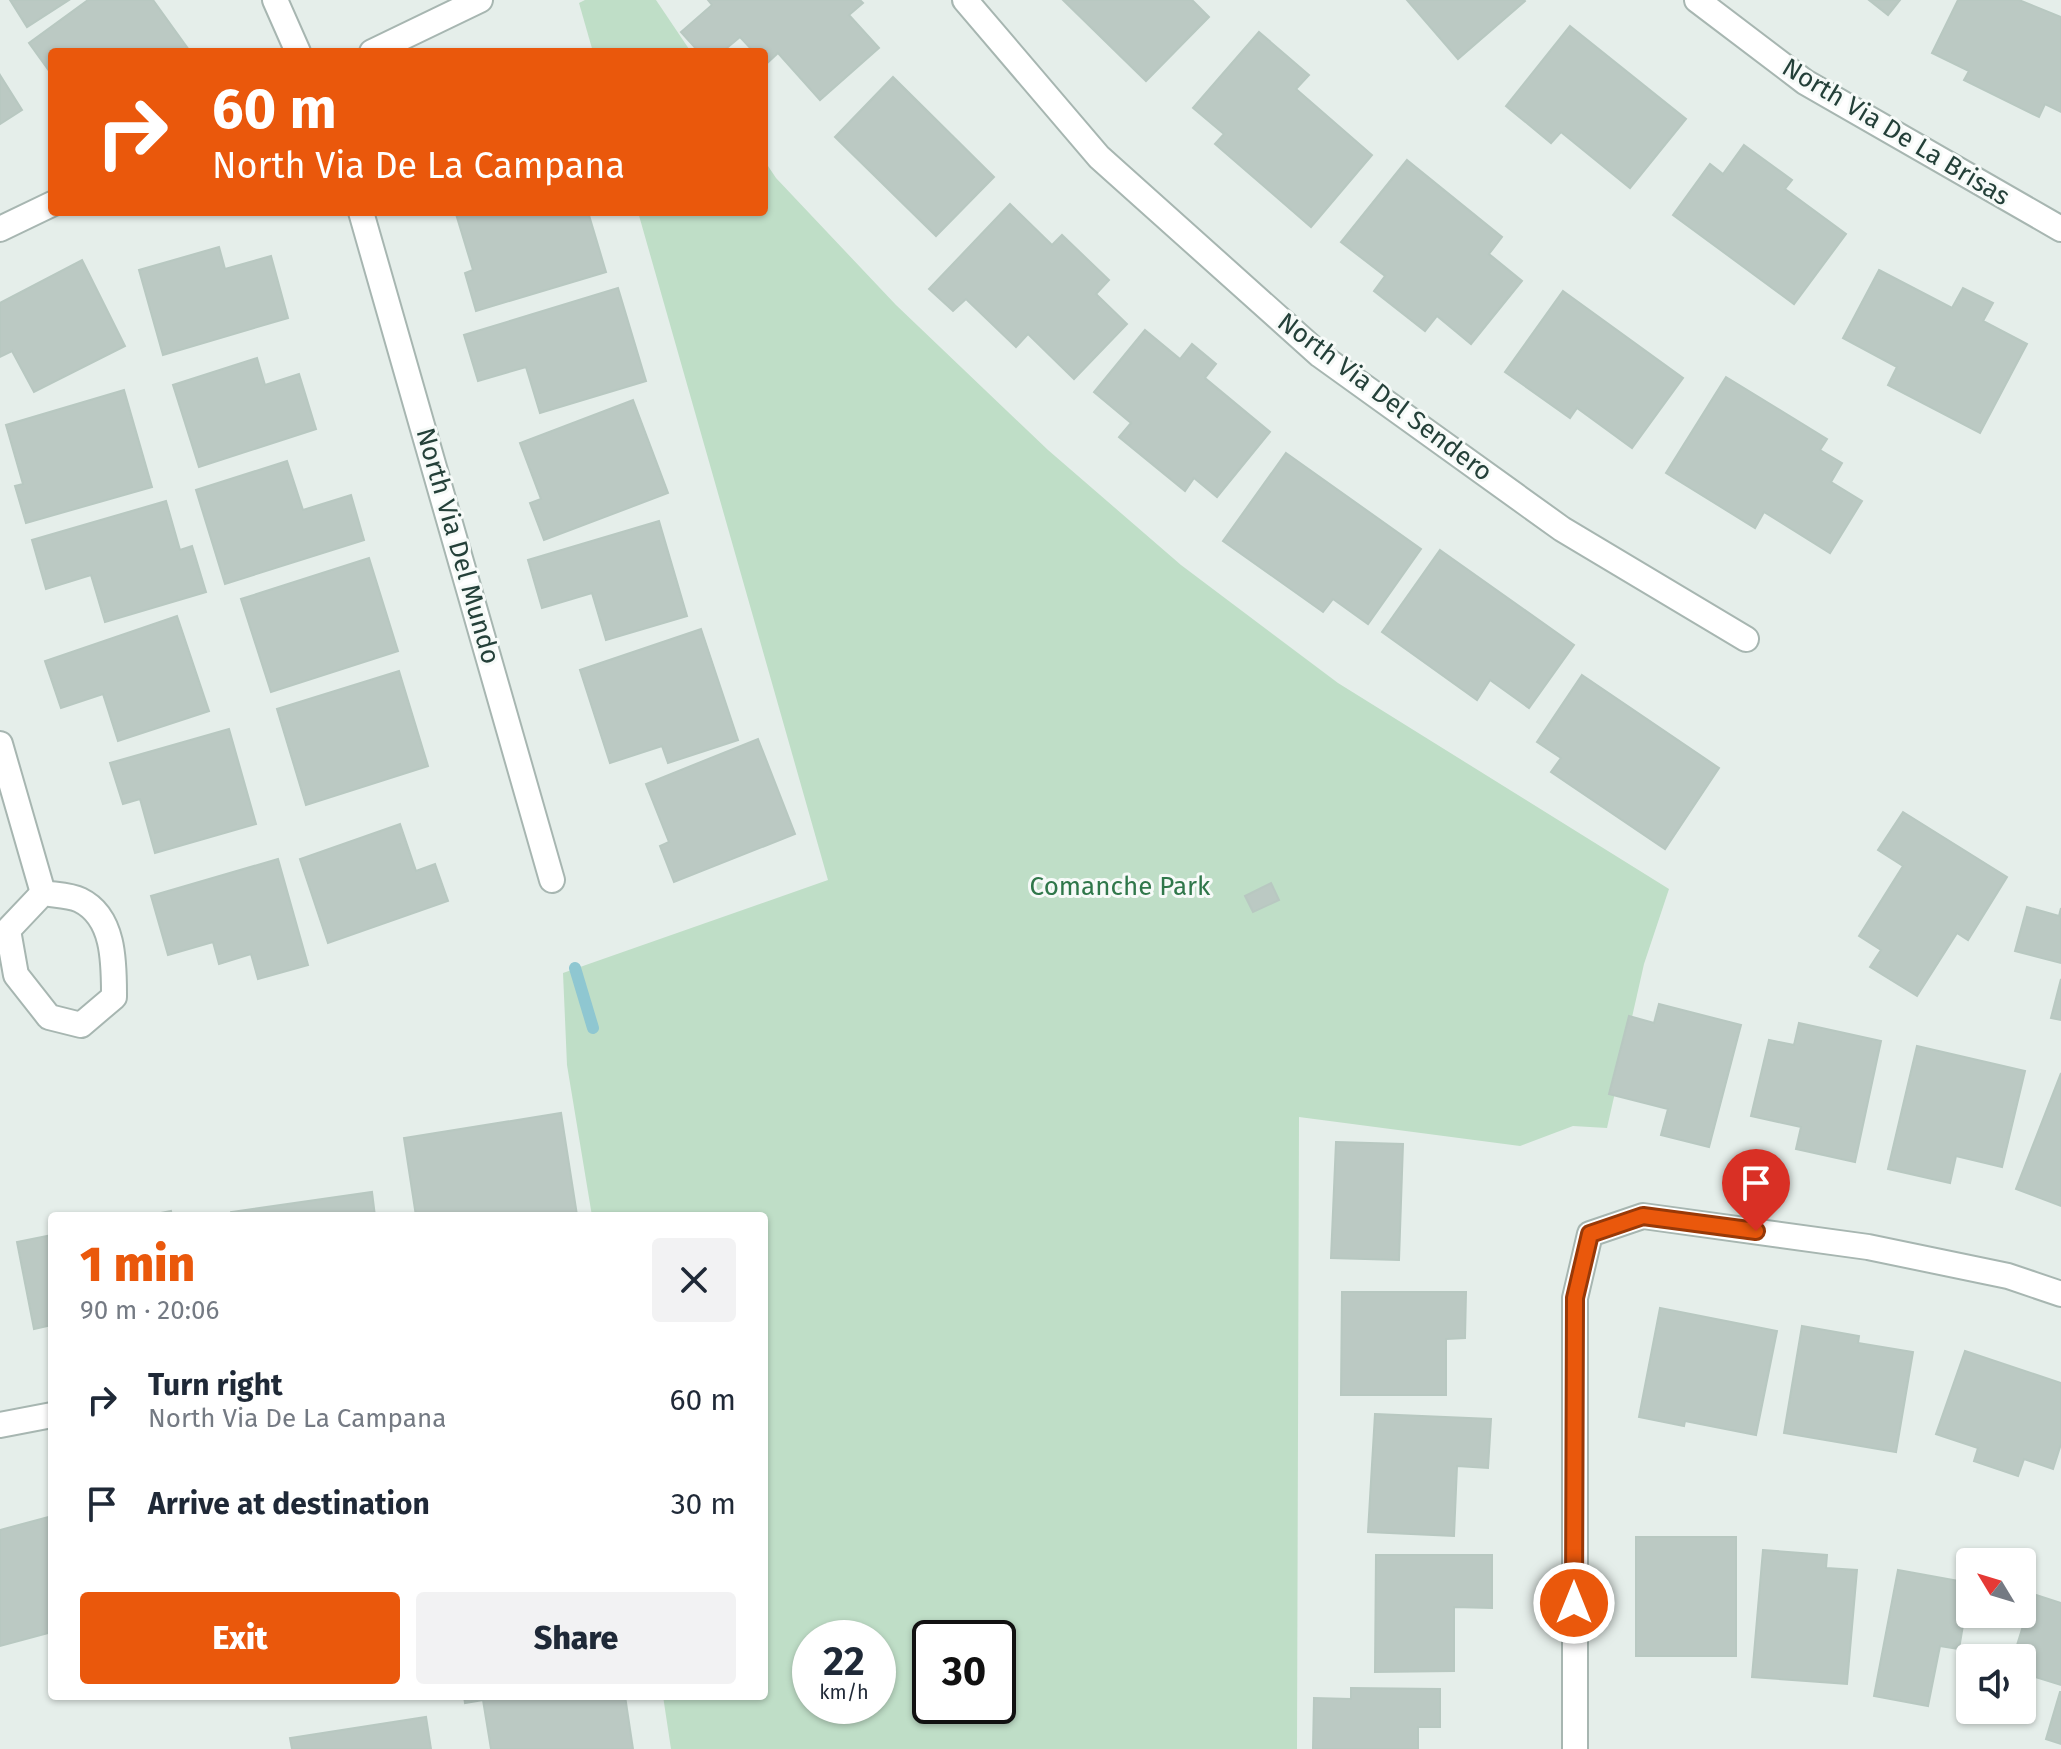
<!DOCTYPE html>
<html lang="en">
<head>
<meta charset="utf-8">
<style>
	body { margin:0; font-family:"Fira Sans",sans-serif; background:#f2f2f3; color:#1f2937; height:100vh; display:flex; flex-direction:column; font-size:30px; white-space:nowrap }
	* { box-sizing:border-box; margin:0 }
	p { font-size:26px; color:#747a83 }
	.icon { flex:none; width:44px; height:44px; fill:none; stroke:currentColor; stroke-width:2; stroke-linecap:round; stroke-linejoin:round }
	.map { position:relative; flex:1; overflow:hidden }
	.side { position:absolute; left:48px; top:1212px; width:720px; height:488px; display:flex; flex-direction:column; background:#fff; border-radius:8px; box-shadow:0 2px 6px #0004 }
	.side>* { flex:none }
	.banner { position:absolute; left:48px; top:48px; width:720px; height:168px; border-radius:8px; box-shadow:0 2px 6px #0004; background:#ea580c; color:#fff; overflow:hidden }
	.needle { width:52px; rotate:308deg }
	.buttons { position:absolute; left:1956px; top:1548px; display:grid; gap:16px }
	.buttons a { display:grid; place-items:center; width:80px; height:80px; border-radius:8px; background:#fff; box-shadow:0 2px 6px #0004; font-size:40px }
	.speed { position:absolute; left:792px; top:1620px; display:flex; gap:16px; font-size:40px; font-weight:700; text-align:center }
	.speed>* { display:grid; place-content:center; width:104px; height:104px; border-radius:50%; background:#fff; box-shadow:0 2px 6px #0004; line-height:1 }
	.speed small { font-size:20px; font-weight:400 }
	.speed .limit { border:4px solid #111; border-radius:12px; background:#fff; color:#111 }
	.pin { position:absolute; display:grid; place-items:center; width:68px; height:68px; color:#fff; margin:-82px -34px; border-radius:50% 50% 50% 0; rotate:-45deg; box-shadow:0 0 8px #0007 }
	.pin .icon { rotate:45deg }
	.me { position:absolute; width:88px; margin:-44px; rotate:0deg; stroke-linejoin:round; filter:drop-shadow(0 0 6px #0008) }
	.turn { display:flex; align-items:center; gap:28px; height:168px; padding:0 32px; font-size:36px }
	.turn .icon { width:104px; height:104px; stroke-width:2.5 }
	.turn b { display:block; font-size:56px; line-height:68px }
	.round { display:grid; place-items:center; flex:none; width:84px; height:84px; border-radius:8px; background:#f2f2f3 }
	.overview { display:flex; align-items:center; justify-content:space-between; height:136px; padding:0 32px }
	h1 { font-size:48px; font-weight:800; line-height:60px; color:#ea580c }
	.cta { display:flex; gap:16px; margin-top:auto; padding:16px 32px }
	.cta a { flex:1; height:92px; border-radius:8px; background:#ea580c; color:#fff; font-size:32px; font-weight:800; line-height:92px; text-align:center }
	.cta a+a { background:#f2f2f3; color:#1f2937 }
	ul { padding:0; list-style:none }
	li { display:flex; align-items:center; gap:24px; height:104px; padding:0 32px }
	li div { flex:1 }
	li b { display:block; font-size:30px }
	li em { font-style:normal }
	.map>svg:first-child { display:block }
</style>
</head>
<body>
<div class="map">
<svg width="2061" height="1749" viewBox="0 0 2061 1749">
	<rect width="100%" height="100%" fill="#e5eeea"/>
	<!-- green -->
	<g fill="#bfdec7" fill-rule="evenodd">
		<polygon points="585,0 656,0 691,52 593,52 579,3"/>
		<path d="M764,160l12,18 120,127 152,145 133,115 157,118 331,206 -25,75 -37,164 -34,-2 -53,20 -221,-29 -2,632h-626l-8,-53h101v-480h-172l-25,-151 -4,-92 265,-93 -190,-668h126zM810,1638h68v68h-68zM930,1638h68v68h-68z"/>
	</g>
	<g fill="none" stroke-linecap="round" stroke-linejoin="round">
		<!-- stream -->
		<polyline stroke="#8fc7d1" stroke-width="12" points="575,968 593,1028"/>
	</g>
	<!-- building -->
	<g fill="#bbc9c3" stroke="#b8c8c1" stroke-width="2">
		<polygon points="10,0 69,0 27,27"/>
		<polygon points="88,0 153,0 189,50 52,52 52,75 29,43"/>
		<polygon points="708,0 860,0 863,3 849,15 879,48 820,100 778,53 765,65 764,52 754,52 740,37 722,52 699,52 681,32 712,5"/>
		<polygon points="1063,0 1192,0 1209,17 1146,81"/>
		<polygon points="1407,0 1524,0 1525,1 1458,59"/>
		<polygon points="1869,0 1900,0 1888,15"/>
		<polygon points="1958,0 2019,0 2061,17 2061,112 2045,104 2039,117 1964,80 1969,71 1932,53"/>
		<polygon points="1570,26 1686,119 1630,188 1561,132 1551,143 1506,106"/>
		<polygon points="1259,32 1309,75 1296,89 1372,155 1311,227 1215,144 1224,134 1193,108"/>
		<polygon points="0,75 22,110 0,124"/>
		<polygon points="893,77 994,177 936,236 835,137"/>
		<polygon points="1744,145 1792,180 1785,189 1846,234 1794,304 1673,215 1710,164 1723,174"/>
		<polygon points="1407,160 1502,237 1489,254 1522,281 1471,344 1437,316 1425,331 1374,291 1385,276 1341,242"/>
		<polygon points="1010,204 1052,245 1062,235 1109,280 1096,294 1127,324 1074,379 1028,334 1016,347 966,299 953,311 929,289"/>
		<polygon points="463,212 588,212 606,272 476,311 465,273 473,270 456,214"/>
		<polygon points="219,247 225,269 271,256 288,318 163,355 139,270"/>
		<polygon points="82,260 125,346 34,392 12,351 0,357 0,303"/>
		<polygon points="1879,270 1952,308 1963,288 1993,303 1983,321 2027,344 1980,433 1888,385 1897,367 1843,338"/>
		<polygon points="618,288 646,381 540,413 526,367 478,381 464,335"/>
		<polygon points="1563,291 1683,378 1632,448 1577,408 1570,418 1505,372"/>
		<polygon points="1145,330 1180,359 1192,344 1216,364 1205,378 1270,432 1217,497 1194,478 1185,491 1119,437 1131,423 1094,392"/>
		<polygon points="257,358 265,385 299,374 316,429 199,467 173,385"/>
		<polygon points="1726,377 1827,439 1820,450 1842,463 1831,482 1862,501 1830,553 1764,512 1755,528 1666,473"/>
		<polygon points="124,390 152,487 26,523 15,486 23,484 6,425"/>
		<polygon points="633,400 668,493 544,540 530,503 541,499 520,443"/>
		<polygon points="1286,453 1421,549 1368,624 1333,599 1323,612 1223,541"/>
		<polygon points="287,461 303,510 351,495 364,540 225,584 196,490"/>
		<polygon points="166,501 180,550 192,546 206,592 105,622 91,575 46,589 32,540"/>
		<polygon points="659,521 687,616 606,640 592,593 542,608 528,560"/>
		<polygon points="1440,550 1574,645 1529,708 1490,680 1477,700 1382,632"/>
		<polygon points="369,558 398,651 271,692 241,599"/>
		<polygon points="177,616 209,711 118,741 103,694 61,708 45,661"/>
		<polygon points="701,629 738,740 668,763 662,746 610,763 580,670"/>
		<polygon points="399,671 428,766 306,805 277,709"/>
		<polygon points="1582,675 1719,768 1665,849 1551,772 1561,758 1537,742"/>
		<polygon points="229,729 256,824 155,853 140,799 123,804 110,763"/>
		<polygon points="758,739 795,834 674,882 660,846 669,842 646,784"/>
		<polygon points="1903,812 2007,877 1968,940 1957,933 1917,996 1870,967 1881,950 1859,936 1903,866 1878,850"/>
		<polygon points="400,824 416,871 435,864 448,901 328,943 300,859"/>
		<polygon points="278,859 308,965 258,979 251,954 219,964 213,942 168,955 151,896"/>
		<polygon points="1271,883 1279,900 1253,912 1245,896"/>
		<polygon points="2027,907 2059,916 2061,908 2061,963 2015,951"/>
		<polygon points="2061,979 2061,1020 2051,1018"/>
		<polygon points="1659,1004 1741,1025 1709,1147 1661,1135 1668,1109 1609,1094 1629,1016 1654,1023"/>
		<polygon points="1799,1023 1881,1041 1855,1162 1796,1149 1801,1127 1751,1116 1769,1040 1794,1045"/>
		<polygon points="1917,1046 2025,1071 2002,1167 1956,1156 1950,1183 1888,1169"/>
		<polygon points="2061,1073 2061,1206 2016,1189"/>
		<polygon points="561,1113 577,1215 416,1216 404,1138"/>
		<polygon points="1336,1142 1403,1144 1399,1260 1331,1258"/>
		<polygon points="372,1192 375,1216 231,1216 231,1212"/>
		<polygon points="171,1211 172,1216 146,1216"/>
		<polygon points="52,1235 52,1325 34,1329 17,1242"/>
		<polygon points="1342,1292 1466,1292 1465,1338 1446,1339 1446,1395 1341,1395"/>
		<polygon points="1660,1308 1777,1331 1756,1435 1685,1421 1684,1426 1639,1417"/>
		<polygon points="1802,1326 1859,1336 1858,1343 1913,1352 1896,1452 1784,1433"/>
		<polygon points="1965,1351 2061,1383 2061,1444 2053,1469 2024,1459 2018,1476 1974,1461 1978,1448 1936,1434"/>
		<polygon points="1375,1414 1491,1419 1488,1468 1457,1466 1454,1536 1368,1532"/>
		<polygon points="52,1516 52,1632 0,1646 0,1530"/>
		<rect x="1636" y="1537" width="100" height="119"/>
		<polygon points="1763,1550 1827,1555 1826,1568 1857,1570 1847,1684 1752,1677"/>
		<polygon points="1376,1555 1492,1555 1492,1608 1454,1607 1454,1671 1375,1672"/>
		<polygon points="1898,1570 1970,1583 1959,1649 1940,1646 1928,1706 1874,1696"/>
		<polygon points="2033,1594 2061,1603 2061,1685 2022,1673 2022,1658 2013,1658"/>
		<polygon points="1351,1688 1440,1689 1440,1727 1418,1727 1418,1749 1313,1749 1314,1698 1351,1699"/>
		<polygon points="2060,1692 2061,1692 2061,1744 2046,1739"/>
		<polygon points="464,1696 625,1696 633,1749 491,1749 483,1700 465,1703"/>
		<polygon points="426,1717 431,1749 292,1749 290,1738"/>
	</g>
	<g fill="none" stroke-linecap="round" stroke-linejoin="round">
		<!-- minor casing -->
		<g stroke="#a7b6b1" stroke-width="28">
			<g id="minor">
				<polyline points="275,0 298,52"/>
				<polyline points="965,0 1099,157 1320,355 1562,529 1746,639"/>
				<polyline points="1697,0 1805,82 2061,229"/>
				<polyline points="361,212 552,880"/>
				<polyline points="0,744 43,893"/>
				<path d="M43,893c11,2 27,2 37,7 35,17 34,64 34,97l-33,28 -32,-8 -33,-42 -8,-45z"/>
				<polyline points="0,1425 52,1415"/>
				<polyline points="1575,1749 1575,1298 1590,1234 1643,1216 1868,1247 2008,1276 2061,1294"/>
			</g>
		</g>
		<!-- tertiary casing -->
		<g stroke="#a7b6b1" stroke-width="28">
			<g id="tertiary">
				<polyline points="372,52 480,0"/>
				<polyline points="0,229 52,204"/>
			</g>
		</g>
		<!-- minor -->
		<use href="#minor" stroke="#fff" stroke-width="24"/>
		<!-- tertiary -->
		<use href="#tertiary" stroke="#fff" stroke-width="24"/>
	</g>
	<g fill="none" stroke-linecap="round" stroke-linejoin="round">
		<!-- route casing -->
		<g stroke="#983908" stroke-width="20">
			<polyline id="route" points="1574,1603 1575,1298 1590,1234 1643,1216 1756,1231"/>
		</g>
		<!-- route -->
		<use href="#route" stroke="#ea580c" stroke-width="14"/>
	</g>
	<g text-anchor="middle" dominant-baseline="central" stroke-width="6" stroke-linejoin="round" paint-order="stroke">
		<!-- street labels -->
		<g font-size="26" fill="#244039" stroke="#f6faf8">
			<text transform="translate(1896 132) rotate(31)">North Via De La Brisas</text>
			<text transform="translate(1385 397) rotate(37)">North Via Del Sendero</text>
			<text transform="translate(458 546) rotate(74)">North Via Del Mundo</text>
		</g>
		<!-- park labels -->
		<g font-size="26" fill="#2f774a" stroke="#f6faf8">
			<text x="1120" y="886">Comanche Park</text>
		</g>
	</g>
</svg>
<div class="buttons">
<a><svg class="needle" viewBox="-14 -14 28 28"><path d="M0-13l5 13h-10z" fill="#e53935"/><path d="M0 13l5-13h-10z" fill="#747a83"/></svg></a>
<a><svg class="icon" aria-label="sound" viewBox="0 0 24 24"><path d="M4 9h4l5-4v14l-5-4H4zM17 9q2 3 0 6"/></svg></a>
</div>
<div class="speed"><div>22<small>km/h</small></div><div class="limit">30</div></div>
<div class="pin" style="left:1756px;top:1231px;background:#d93025"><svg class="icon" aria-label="arrive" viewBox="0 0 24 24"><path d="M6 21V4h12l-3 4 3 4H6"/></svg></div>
<svg class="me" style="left:1574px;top:1603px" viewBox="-20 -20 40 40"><circle r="17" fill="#ea580c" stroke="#fff" stroke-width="3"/><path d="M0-11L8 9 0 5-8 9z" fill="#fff"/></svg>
<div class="banner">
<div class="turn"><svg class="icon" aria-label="right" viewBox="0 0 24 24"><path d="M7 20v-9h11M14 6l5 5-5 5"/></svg><div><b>60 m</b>North Via De La Campana</div></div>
</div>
<section class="side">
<div class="overview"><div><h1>1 min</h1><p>90 m · 20:06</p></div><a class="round"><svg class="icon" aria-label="close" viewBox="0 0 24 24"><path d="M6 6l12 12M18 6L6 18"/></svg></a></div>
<ul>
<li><svg class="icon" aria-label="right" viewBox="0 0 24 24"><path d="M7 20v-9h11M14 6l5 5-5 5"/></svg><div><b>Turn right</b><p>North Via De La Campana</p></div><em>60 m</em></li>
<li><svg class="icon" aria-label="arrive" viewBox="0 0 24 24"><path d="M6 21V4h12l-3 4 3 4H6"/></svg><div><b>Arrive at destination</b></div><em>30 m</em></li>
</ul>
<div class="cta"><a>Exit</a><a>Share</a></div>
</section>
</div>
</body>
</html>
